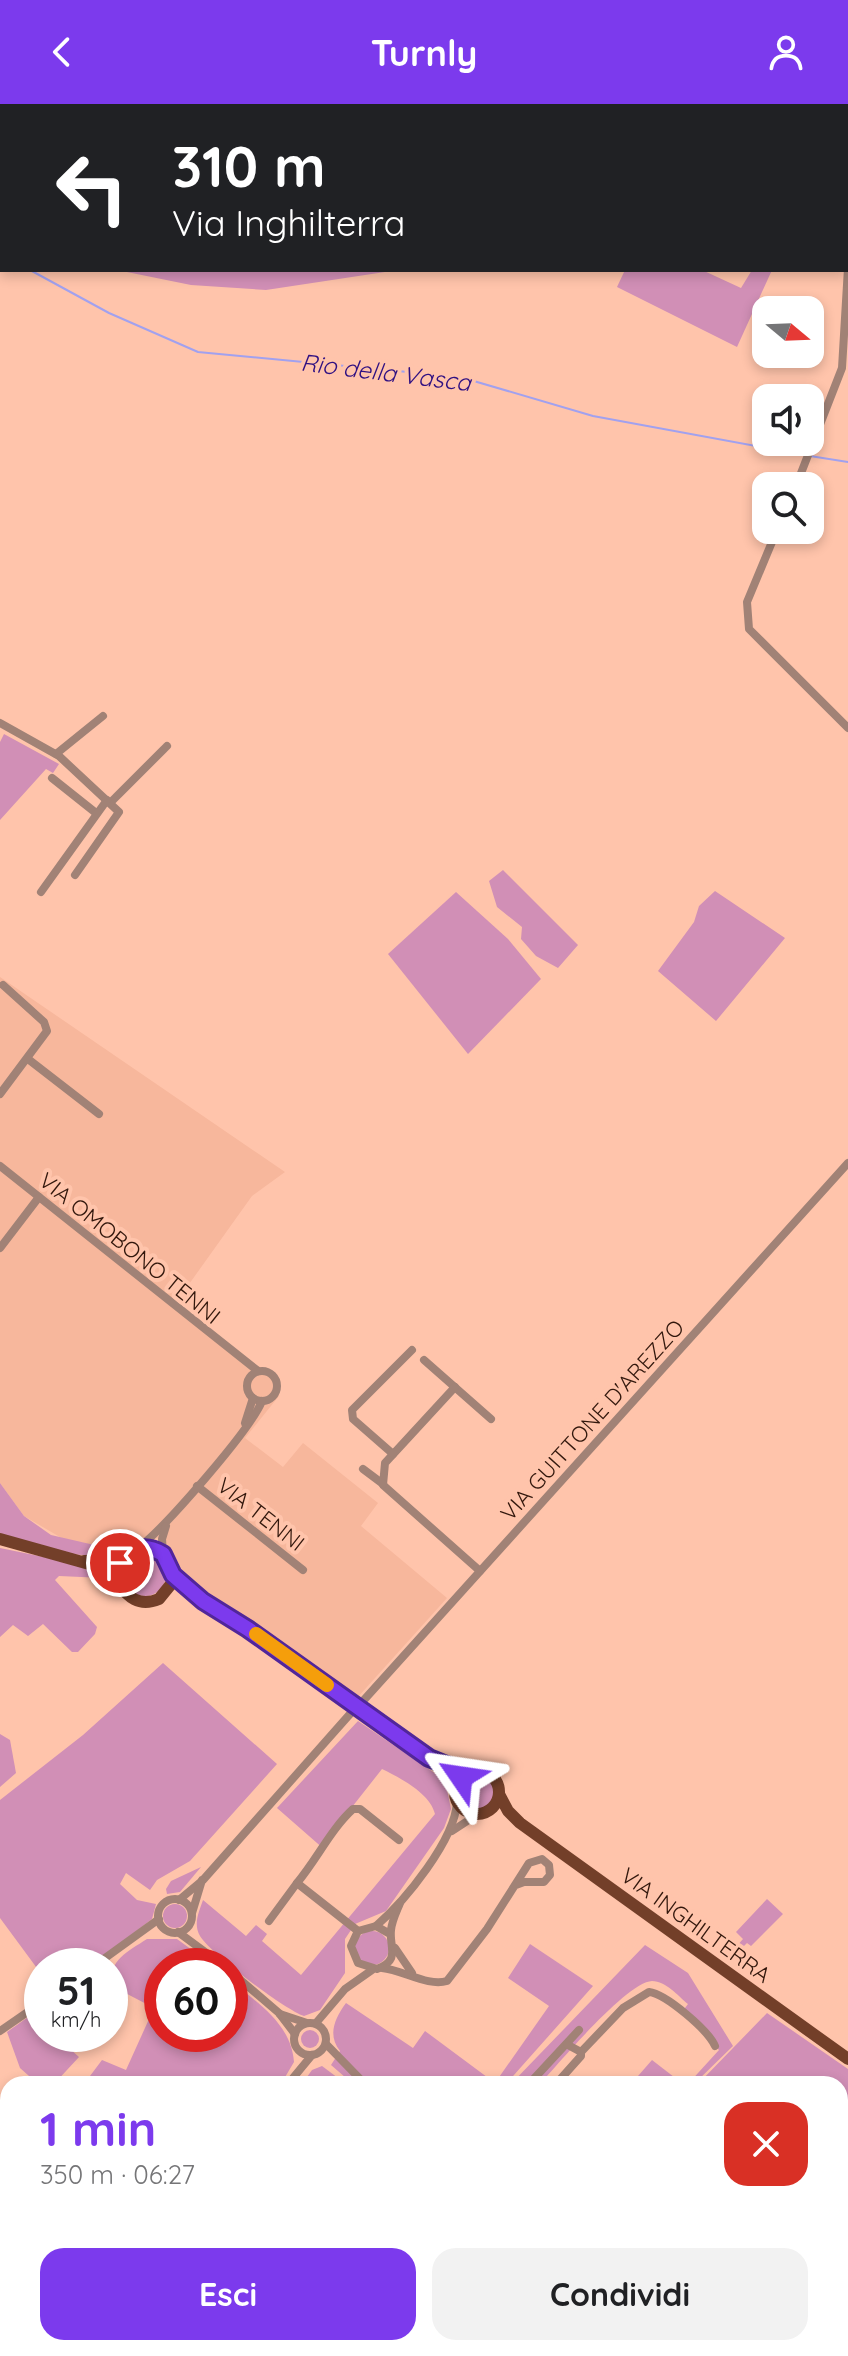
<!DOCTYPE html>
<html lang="it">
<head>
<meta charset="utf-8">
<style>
	body { margin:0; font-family:Quicksand,sans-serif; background:#f2f2f2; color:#202124; height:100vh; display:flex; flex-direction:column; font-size:30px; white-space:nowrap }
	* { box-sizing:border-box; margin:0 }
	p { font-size:26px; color:#757577 }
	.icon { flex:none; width:44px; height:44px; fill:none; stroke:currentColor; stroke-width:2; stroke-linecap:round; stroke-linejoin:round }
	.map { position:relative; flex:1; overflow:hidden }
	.side { position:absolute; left:0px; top:1972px; width:848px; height:280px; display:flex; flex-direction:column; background:#fff; border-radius:24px 24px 0 0; box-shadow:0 4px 12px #0003 }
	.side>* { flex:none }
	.hud { position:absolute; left:0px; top:0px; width:848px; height:168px; box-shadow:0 4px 12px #0003; background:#202124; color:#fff; overflow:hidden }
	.needle { width:52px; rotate:109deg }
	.controls { position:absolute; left:752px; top:192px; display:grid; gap:16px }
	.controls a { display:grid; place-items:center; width:72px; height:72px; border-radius:16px; background:#fff; box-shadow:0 4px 12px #0003; font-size:40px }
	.speed { position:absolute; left:24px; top:1844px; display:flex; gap:16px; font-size:40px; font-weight:700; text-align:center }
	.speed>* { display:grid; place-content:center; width:104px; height:104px; border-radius:50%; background:#fff; box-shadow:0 4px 12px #0003; line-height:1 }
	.speed small { font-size:20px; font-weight:400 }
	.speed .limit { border:12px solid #d22; background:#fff; color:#111 }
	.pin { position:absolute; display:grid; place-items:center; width:68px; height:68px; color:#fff; margin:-34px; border:4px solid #fff; border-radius:50%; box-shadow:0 2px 8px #0007 }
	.me { position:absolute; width:88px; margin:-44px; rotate:302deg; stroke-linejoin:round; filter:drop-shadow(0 0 6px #0008) }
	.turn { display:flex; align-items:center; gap:28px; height:168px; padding:0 40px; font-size:36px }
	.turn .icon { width:104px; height:104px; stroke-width:2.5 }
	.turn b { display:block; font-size:56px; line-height:68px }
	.round { display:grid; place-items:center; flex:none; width:84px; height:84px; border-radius:24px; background:#f2f2f2 }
	.overview { display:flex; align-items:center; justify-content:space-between; height:136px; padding:0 40px }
	h1 { font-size:48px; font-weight:700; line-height:60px; color:#7c3aed }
	.action { display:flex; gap:16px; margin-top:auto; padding:16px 40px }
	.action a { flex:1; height:92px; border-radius:24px; background:#7c3aed; color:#fff; font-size:32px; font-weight:700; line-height:92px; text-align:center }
	.action a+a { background:#f2f2f2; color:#202124 }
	header { display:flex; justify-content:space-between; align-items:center; height:104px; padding:0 40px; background:#7c3aed; color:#fff; font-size:36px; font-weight:700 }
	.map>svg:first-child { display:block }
</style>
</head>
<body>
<header><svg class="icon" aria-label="back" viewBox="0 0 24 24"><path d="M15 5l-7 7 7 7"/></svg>Turnly<svg class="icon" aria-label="person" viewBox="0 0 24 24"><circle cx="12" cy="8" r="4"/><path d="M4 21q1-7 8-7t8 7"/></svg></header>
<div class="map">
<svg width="848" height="2252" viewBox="0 0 848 2252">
	<rect width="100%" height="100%" fill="#ffc4ab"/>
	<!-- built -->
	<polygon fill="#f7b79c" points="0,873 285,1068 252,1092 177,1197 237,1249 256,1262 266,1264 279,1275 279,1292 245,1334 283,1363 303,1339 378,1399 361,1422 447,1494 357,1594 246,1515 187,1479 166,1445 164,1434 147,1435 119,1446 65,1436 24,1412 0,1379"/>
	<!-- green -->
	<g fill="#d18fb6">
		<polygon points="117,166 398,166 266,186 191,181"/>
		<polygon points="625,166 702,166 741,184 752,166 772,166 737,243 617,183"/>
		<polygon points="4,630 59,660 53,669 46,665 0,716 0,638"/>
		<polygon points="503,766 578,841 558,864 536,852 521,835 522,823 497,803 489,777"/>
		<polygon points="715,787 785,834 716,917 658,867 694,818 699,802"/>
		<polygon points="456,788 508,835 541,875 468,950 388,850"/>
		<path d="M0,1379l24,33 27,19 65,15 19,-7c-42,26 -91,5 -135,-9z"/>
		<polygon points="0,1444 83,1461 104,1474 59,1472 55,1476 97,1523 95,1530 78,1548 72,1548 43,1520 28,1532 13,1521 0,1533"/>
		<circle cx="145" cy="1471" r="21"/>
		<polygon points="163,1559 277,1660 190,1757 157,1776 150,1786 126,1769 120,1780 137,1796 156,1800 152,1815 91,1862 42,1862 42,1871 0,1814 0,1696 83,1631"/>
		<path d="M358,1617l78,53 10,11 5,24 -7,19 -58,83 -31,13 -10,15v34l-25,37 -16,6c-20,-7 -93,-62 -104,-80 -7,-12 -1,-24 3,-36l43,36 10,-11 11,9 -5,7 39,34 134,-161c-5,-21 -35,-36 -53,-45l-52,66 -5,15 -48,-42z"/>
		<polygon points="0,1630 10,1636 16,1669 0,1683"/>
		<circle cx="478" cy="1688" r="17"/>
		<polygon points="201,1763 180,1788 167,1790 166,1785 171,1777"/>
		<polygon points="767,1795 783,1810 751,1842 747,1839 731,1855 728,1852 743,1835 736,1828"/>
		<circle cx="175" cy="1812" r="12"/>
		<circle cx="372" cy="1844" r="17"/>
		<path d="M147,1835h30l37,27h-52v68h68v-54c27,23 61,43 64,82l-13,22h-197l18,-24 24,10 28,-62 -44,-23c0,-26 17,-33 37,-46z"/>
		<path d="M530,1840l63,42 -87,98h-153l-22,-19 9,-14c-13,-16 -5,-33 6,-48l67,45 12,-17 70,52 54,-77 -41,-28z"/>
		<path d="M645,1841l43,28 45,73 -39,38h-6l31,-34 -37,-38 6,-8c-10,-8 -22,-23 -36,-23 -25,1 -93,82 -112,103h-29z"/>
		<polygon points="767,1909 848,1965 848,2233 840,2227 840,1980 698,1980"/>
		<polygon points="31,1911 42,1921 42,1930 53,1930 79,1953 54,1980 38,1980 20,1964 7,1928"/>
		<circle cx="310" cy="1935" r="9"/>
		<polygon points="652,1956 683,1980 631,1980"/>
		<polygon points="322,1962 346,1980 302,1980 312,1966"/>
		<polygon points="406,2244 454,2244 463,2252 399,2252"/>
		<polygon points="468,2244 564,2244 557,2252 477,2252"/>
	</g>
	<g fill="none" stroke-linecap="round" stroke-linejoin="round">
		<!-- stream -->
		<g stroke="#a1a1ef" stroke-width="2">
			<polyline points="0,150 2,151"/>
			<polyline points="30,166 109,209 198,248 460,273 593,312 804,351"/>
			<polyline points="810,352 848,358"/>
		</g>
		<!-- minor -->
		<g stroke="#a18276" stroke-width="8">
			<polyline points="796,382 842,264 848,164"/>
			<polyline points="777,426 747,498 749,525 848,624"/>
			<polyline points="0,619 59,652 119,708 75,771"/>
			<polyline points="56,650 103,612"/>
			<polyline points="52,674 96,709"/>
			<polyline points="110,699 167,642"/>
			<polyline points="41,788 107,696"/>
			<polyline points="28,955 99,1010"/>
			<polyline points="0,990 47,927 44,918 3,881"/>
			<polyline points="0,1062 258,1267"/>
			<polyline points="0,1144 39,1093"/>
			<polyline points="424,1256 491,1315"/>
			<circle cx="262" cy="1282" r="15"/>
			<polyline points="455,1283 385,1359 383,1381 480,1467"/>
			<polyline points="245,1319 253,1294"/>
			<polyline points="393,1350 353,1315 352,1306 412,1246"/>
			<polyline points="363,1365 383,1380"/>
			<polyline points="197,1382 303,1466"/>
			<path d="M138,1444c26,-19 113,-119 124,-147"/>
			<polyline points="163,1450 162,1435 166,1422"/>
			<polyline points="363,1597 848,1059"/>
			<polyline points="452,1727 478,1710"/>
			<path d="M297,1779c20,-24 34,-54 56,-74h7l39,31"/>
			<circle cx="175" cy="1812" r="17"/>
			<polyline points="179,1796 203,1776 350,1610"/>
			<polyline points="192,1809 202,1776"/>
			<polyline points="269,1817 297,1779 358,1827"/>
			<path d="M376,1822c29,-25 79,-86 81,-124"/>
			<polyline points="178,1828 224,1862"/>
			<path d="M390,1830l-14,-8 -18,5 -7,15 7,17 19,6c24,-9 12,-22 14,-39 1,-10 6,-19 9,-27"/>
			<polyline points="395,1844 412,1869"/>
			<polyline points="94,1862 159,1815"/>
			<path d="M382,1864c21,2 46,19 65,13l40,-52 42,-66 13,-4 7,6 1,10 -6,7h-20l-8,3"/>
			<polyline points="230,1867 279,1909 295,1930"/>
			<polyline points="280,1910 307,1919"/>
			<circle cx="310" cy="1935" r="16"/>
			<polyline points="316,1919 345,1885 372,1866"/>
			<polyline points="0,1927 42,1898"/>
			<polyline points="326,1940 365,1980"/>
			<path d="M581,1948l42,-44 26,-16c17,2 59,38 66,54"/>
			<polyline points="288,1980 312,1951"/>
			<polyline points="529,1980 579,1926"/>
			<polyline points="556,1980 581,1952 581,1948 568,1941"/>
			<polyline points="0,2117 8,2141"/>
			<polyline points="840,2149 848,2141"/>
			<polyline points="840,2228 848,2236"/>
			<polyline points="65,2244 69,2252"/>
			<polyline points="303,2244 313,2252"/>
			<polyline points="621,2244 629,2252"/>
			<polyline points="647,2244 654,2252"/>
			<polyline points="100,2252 106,2244"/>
			<polyline points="588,2252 596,2244"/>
		</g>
		<!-- primary -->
		<g stroke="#733f29" stroke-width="12">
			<path d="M0,1435l100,28c21,13 28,45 59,32l13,-16 -4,-23c-18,-21 -30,-7 -51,-1 -11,2 -22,2 -33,2"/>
			<polyline points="173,1471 203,1497 248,1525 429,1654 446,1670 455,1686"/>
			<circle cx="477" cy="1688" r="22"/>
			<polyline points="499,1690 508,1707 520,1719 848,1955"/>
		</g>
	</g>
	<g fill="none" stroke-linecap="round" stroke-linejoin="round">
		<!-- route casing -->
		<g stroke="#51269a" stroke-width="20">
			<path id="route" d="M120,1459c12,-16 26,-19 43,-9l10,21 30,26 45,28 181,129 37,15 -5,4"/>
		</g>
		<!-- route -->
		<use href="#route" stroke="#7c3aed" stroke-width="14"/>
		<!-- slow -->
		<polyline stroke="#f59e0b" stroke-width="14" points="256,1530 327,1581"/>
	</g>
	<g text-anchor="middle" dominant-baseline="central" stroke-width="8" stroke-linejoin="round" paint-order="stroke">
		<!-- street labels -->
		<g font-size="22" fill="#32170c" stroke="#ffc4ab">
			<text transform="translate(130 1144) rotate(39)">VIA OMOBONO TENNI</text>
			<text transform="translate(592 1316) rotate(-48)">VIA GUITTONE D'AREZZO</text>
			<text transform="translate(261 1410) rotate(38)">VIA TENNI</text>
			<text transform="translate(696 1821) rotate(36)">VIA INGHILTERRA</text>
		</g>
		<!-- water labels -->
		<g font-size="24" font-style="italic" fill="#2f1082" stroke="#ffc4ab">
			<text transform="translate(386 268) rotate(7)">Rio della Vasca</text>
		</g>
	</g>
</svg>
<div class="controls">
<a><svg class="needle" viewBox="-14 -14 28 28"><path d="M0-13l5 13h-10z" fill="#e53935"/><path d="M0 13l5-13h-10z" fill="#757577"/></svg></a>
<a><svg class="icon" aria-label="sound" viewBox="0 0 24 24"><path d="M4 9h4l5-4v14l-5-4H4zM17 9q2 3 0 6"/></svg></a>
<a><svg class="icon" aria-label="search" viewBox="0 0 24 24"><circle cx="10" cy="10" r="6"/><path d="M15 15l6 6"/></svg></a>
</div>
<div class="speed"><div>51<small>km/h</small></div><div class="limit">60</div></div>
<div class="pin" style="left:120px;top:1459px;background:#d93025"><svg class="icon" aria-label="arrive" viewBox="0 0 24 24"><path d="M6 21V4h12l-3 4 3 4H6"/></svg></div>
<svg class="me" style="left:461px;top:1673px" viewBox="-20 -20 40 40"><path d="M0-17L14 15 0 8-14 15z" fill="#7c3aed" stroke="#fff" stroke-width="4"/></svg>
<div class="hud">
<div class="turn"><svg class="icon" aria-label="left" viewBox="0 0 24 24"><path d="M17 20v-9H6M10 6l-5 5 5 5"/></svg><div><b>310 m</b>Via Inghilterra</div></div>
</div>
<section class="side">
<div class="overview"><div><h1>1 min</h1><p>350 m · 06:27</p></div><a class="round" style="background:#d93025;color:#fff"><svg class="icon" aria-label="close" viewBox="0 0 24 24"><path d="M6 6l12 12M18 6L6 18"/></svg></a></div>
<div class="action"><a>Esci</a><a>Condividi</a></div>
</section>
</div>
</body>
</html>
